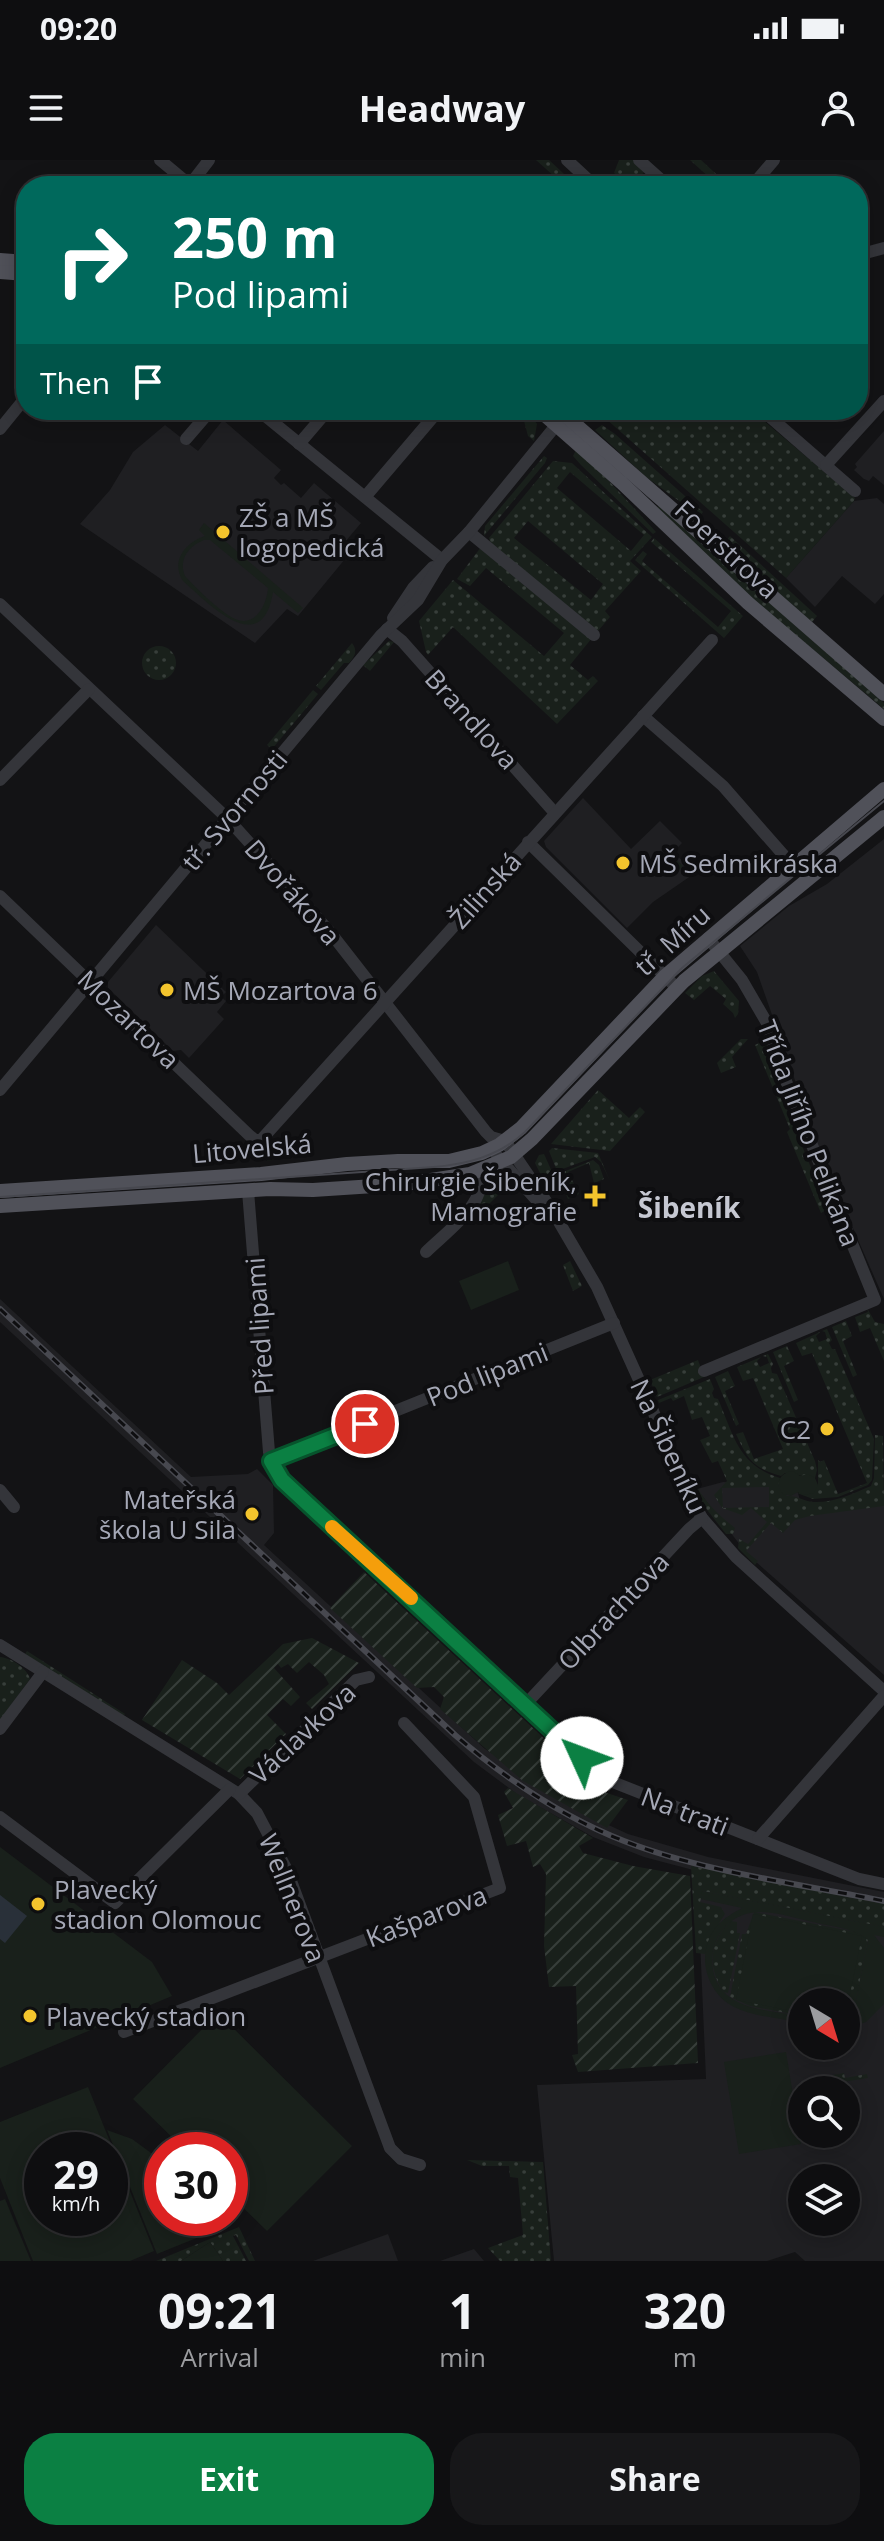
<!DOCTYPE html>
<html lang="en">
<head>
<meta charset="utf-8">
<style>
	body { margin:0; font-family:"Open Sans",sans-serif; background:#171719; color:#f1f3f6; height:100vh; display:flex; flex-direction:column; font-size:30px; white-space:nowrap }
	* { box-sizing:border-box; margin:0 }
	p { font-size:26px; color:#9b9c9f }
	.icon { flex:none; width:44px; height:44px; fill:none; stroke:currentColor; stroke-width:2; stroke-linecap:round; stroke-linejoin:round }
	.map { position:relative; height:2101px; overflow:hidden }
	.drawer { display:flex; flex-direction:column; background:#0e0e10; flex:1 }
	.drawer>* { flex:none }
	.guide { position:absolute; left:16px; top:16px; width:852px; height:244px; border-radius:32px; box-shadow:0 4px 20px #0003,0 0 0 2px #2e2e30; background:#00695c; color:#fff; overflow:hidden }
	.needle { width:52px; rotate:142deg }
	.tools { position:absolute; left:788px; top:1828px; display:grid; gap:16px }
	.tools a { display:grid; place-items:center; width:72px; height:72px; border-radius:50%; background:#0e0e10; box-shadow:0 4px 20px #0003,0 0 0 2px #2e2e30; font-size:40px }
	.speed { position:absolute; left:24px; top:1972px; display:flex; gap:16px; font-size:40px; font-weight:700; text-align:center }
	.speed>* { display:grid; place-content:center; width:104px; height:104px; border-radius:50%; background:#0e0e10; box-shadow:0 4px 20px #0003,0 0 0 2px #2e2e30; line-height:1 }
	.speed small { font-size:20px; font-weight:400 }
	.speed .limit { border:12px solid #d22; background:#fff; color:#111 }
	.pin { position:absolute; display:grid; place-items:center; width:68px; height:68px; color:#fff; margin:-34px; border:4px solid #fff; border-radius:50%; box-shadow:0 2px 8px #0007 }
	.me { position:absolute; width:88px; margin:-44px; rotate:313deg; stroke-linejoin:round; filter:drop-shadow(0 0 6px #0008) }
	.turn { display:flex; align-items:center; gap:28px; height:168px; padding:0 24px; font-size:36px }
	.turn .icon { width:104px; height:104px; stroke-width:2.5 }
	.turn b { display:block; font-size:56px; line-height:68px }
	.then { display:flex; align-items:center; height:76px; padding:0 24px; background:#0003; gap:16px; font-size:30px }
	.eta { display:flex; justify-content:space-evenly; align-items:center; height:136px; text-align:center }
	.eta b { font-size:48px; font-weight:700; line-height:56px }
	.button { display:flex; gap:16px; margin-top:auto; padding:16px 24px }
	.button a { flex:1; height:92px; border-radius:32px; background:#0b8043; color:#fff; font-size:32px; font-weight:700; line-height:92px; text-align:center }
	.button a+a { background:#171719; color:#f1f3f6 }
	.status { display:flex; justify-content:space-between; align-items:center; height:56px; padding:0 40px; background:#0e0e10; direction:ltr }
	.status svg { height:22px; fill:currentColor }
	header { display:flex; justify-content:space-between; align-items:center; height:104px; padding:0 24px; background:#0e0e10; font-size:36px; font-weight:700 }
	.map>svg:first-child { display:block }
</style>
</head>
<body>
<div class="status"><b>09:20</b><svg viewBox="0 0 49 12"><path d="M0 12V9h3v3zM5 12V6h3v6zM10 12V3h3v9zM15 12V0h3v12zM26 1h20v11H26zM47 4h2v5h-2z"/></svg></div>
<header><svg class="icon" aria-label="menu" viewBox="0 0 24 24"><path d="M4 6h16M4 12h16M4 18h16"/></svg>Headway<svg class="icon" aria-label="person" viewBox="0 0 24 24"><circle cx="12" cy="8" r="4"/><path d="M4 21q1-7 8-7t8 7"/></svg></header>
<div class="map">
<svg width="884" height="2101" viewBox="0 0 884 2101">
	<defs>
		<pattern id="grass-dots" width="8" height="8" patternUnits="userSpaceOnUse" patternTransform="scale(2)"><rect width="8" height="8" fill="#19201b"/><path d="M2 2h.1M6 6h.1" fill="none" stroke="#373e3a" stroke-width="1.8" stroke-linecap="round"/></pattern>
		<pattern id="garden-furrows" width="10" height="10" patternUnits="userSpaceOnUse" patternTransform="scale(2)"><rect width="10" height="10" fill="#19201b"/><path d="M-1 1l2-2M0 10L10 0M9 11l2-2" fill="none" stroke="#373e3a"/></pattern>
	</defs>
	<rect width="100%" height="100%" fill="#131315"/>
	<!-- built -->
	<g fill="#1f1f22" fill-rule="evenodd">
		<polygon points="223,260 281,310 274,318 281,325 284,323 301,338 314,323 361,363 345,382 350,386 350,393 298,456 287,449 255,483 80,364 110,330 133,292 165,265 198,291"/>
		<polygon points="884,271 884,325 873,316 869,321 864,319 854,310 857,307 855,304"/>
		<polygon points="877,338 884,344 884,434 875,444 842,416 815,447 786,418 854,341"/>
		<polygon points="583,638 631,689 660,661 682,683 673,692 695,713 653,742 627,768 546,687 544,681"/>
		<polygon points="884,679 884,1139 823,1000 757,812 740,786 789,746 827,724"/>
		<polygon points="156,765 226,832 221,837 226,841 217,852 224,859 189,898 181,890 173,891 108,828 108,822"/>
		<path d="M0,1139l191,178 57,-3 9,-5 16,16 1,48 -10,12 221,204 115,72 28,13 80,23 176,35v369h-79l-10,-9 -28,9h-213l-17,-176 169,-6 -9,-208 -53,-14 -51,-20 -76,-43 -43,-32 -474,-440zM802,1842h44v44h-44zM802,1930h44v44h-44zM802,2018h44v44h-44z"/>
		<polygon points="723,1322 796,1326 803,1351 884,1332 884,1515 747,1394 697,1329"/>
		<polygon points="388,2074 398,2101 313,2101"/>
		<polygon points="474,2089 484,2101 440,2101"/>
	</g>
	<!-- grass -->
	<g fill="url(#grass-dots)" fill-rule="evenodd">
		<polygon points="536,0 549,0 577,26 565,26"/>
		<polygon points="619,0 634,0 645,11 632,26 614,13"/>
		<polygon points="690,0 701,0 727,24 705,26 711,19"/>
		<polygon points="527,250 537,264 534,281 528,276 523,257"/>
		<polygon points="602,250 629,252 751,250 855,338 854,341 786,418 605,258"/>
		<polygon points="602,265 615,274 703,352 700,356 646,317 595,270"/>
		<polygon points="576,290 609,321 656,372 653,374 581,305 573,296"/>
		<polygon points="544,296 547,298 545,303 484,376 485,366"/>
		<path d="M553,301l19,2 80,74 -22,24 11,10 -36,40 5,6 -13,15 -107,-90 -1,-4zM570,312l74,63 -13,16 -74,-63zM528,361l75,63 -12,16 -77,-62z"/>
		<polygon points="659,346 884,543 884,549 747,434 657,347"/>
		<polygon points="730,376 817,456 812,462 757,414 725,382"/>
		<polygon points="654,378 743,456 724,478 635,400 643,391 647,394 642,401 718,467 731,451 651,382"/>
		<polygon points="481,387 592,478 570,505 588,520 593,516 598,521 557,564 453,467 428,495 426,492 419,461 453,420 544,496 564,473 486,408 470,426 457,419"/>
		<polygon points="389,481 394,482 370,511 363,505"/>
		<path d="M352,483c6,8 3,13 -3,20h-5l-23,27 -5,-4z"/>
		<circle cx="159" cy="503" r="17"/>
		<polygon points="313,530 318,534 272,589 267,585"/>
		<polygon points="714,811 739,841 738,854 735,858 733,853 723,844 726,839 710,826 694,840 685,833 702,816"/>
		<polygon points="741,879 748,879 732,897 736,907 721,913 717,903"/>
		<polygon points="768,879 774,905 771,911 824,1039 830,1042 832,1047 821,1053 787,972 790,969 755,885"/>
		<polygon points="598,930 629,958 640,947 645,952 610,991 551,984"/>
		<polygon points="275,981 289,995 289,997 267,1001 266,991"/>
		<polygon points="552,988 598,993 610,1021 601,1002 595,997 557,1011 549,991"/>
		<polygon points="544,994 553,1014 543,1019 535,1003 539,995"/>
		<polygon points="593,1000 599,1005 604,1019 594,1023 589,1003 568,1012 579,1034 568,1039 558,1014"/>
		<polygon points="507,1026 472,1061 469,1058 488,1028"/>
		<polygon points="570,1101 582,1126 573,1131 563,1105"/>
		<polygon points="867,1148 875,1162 884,1164 884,1201 870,1168 860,1172 855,1157 868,1152"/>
		<polygon points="846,1161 852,1176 843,1181 857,1215 853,1217 832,1167"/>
		<polygon points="827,1169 832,1180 829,1183 832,1189 835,1189 874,1279 872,1320 868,1325 838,1337 813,1339 797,1333 818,1325 818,1300 820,1302 824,1300 838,1334 867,1323 812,1193 802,1196 796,1183 820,1172 816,1176 819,1182 827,1179 825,1172 822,1171"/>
		<polygon points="787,1186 794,1201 784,1206 798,1240 794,1242 773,1192"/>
		<path d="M768,1194l5,10 -2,4 1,5 5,1 38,87 2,9 -2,8 -30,-5 -4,3c-28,-8 -33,-16 -45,-42l7,-2 11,27 29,-10 -30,-71 -10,3 -6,-14 24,-10 -4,4 3,6 9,-4 -2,-6 -4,-1z"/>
		<polygon points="698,1200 704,1217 657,1237 650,1220"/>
		<polygon points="728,1211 735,1226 725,1231 739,1264 736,1266 715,1217"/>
		<path d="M710,1219l4,10 -2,4 2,5 4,1c16,37 20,66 62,79l-2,9 9,9c10,-1 16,5 26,6 20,1 39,-8 58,-16l3,-8 1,-43 8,1 1,70 -74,10 -15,4 -12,13 -12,-10 -25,28 12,10 -3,4 -17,-17 1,-9 9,5 19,-22 -16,-14 -9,7 -20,-7 -8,-13 13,-14 -9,-20 -6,2 -12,-23 10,-4 -8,-19 -10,3 -8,-24 -11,5 -2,-3 -12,5 -1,-3zM769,1327v20l-46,1 -1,-20z"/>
		<path d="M687,1313l3,6 3,-4c4,21 26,40 42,53l-2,6h-7l-22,-28z"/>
		<polygon points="27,1491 125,1554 123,1556 25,1494"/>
		<path d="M0,1497c11,1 27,11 30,22l-30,41z"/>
		<polygon points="691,1706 884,1744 884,1767 703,1731 700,1742 721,1747 725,1754 710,1778 705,1794 696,1793"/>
		<polygon points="754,1752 856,1772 868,1779 852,1861 846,1862 846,1842 802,1842 802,1856 750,1846 730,1837 742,1774 746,1774"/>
		<path d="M731,1761l6,1v11h3l-12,60 -4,-1c-17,-24 -15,-51 7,-71z"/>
		<polygon points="844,1913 845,1918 867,1914 868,1918 806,1928 804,1920"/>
		<polygon points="467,2000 543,2002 551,2101 500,2101 488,2088 523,2075 518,2018 510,2017 509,2006 482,2006"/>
		<polygon points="239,2067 255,2101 249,2101 236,2075 233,2076 246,2101 223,2101 210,2082 181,2101 156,2101"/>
	</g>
	<!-- park -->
	<g fill="#19201b" fill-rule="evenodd">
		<path d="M204,363l99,85 -5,5 -25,-21c-11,69 -66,10 -90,-11 -13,-20 3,-39 22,-45l-6,-6zM204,380h6l58,48c-1,15 -11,38 -30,32 -14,-4 -43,-33 -53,-44 -7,-17 4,-30 19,-36z"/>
		<polygon points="667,691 683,706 673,716 657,701"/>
		<polygon points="508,1101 519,1130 471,1150 459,1121"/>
		<path d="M793,1311l7,5 8,-2 7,4 3,7 -4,8 -10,2 -6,-3 -7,4 -8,-2 -5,-7c0,-9 5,-15 15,-16z"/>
		<polygon points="0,1687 152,1802 172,1836 0,1908"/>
		<path d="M702,1731l182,36v10l-10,-2 10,13v56l-18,18 -20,7v-7l6,-1 16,-81c-14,-12 -34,-13 -51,-17 -20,-4 -47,-14 -67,-10 -39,7 -52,62 -19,85 19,13 49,14 71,18v7c-21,-5 -48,-6 -68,-16 -29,-15 -39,-55 -17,-81 7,-8 16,-13 25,-18l-41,-9z"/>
		<polygon points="753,1754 862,1776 846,1853 846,1842 802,1842 802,1853 736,1840"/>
		<polygon points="218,1853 352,1986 267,2071 230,2035 230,1990 185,1990 133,1939"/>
		<polygon points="786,1892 801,1984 739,1994 724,1902"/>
		<path d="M88,1927l66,164 -24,10h-97l-33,-83v-56zM42,1990h68v68h-68z"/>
		<polygon points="107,1970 132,1979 162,2001 162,2058 202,2058 209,2073 157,2094"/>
		<polygon points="5,2039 31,2101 0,2101 0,2041"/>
		<polygon points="210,2082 223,2101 181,2101"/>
	</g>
	<!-- garden -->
	<g fill="url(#garden-furrows)">
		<polygon points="364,1412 601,1631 628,1640 607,1668 523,1621 440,1549 444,1537 434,1527 417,1528 330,1448"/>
		<polygon points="312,1478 359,1503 312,1549 306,1543 329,1524 324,1515 309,1502 297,1513 288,1504 281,1508 278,1504 274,1508 300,1537 291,1546 283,1539 267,1555 286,1574 240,1619 142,1560 182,1500 217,1523 229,1535 283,1484"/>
		<polygon points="508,1628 593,1678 579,1686 583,1693 633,1706 690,1716 698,1903 578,1912 572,1895 578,1894 576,1826 549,1827 544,1786 546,1714 540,1704 533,1707 526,1681 507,1686 498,1655 513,1648 504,1632"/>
	</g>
	<!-- water -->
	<polygon fill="#293039" points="0,1735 27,1756 5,1783 0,1779"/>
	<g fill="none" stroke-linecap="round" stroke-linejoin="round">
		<!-- minor -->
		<g stroke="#34353a" stroke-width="12">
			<polyline points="160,0 190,25"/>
			<polyline points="567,0 595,26"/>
			<polyline points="639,0 668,26"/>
			<polyline points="189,26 209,0"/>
			<polyline points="752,26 774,0"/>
			<polyline points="858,95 884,88"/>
			<polyline points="258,250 442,400"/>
			<polyline points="762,250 855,331"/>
			<polyline points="0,269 26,237"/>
			<polyline points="186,279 211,250"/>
			<polyline points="299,284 328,250"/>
			<polyline points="826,305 884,241"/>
			<polyline points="365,337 439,250"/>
			<polyline points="469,372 594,475"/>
			<polyline points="0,444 227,658 330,772 486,972 491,977 505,981 552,1050 597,1127 653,1251 679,1316 702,1358 736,1397 884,1531"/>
			<polyline points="393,458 413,428 433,407"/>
			<polyline points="387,469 402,481 554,652"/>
			<polyline points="643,556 723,626 794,707"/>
			<polyline points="0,620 89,529"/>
			<polyline points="528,682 677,828"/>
			<polyline points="0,736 249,975 255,980 261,980 712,480"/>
			<polyline points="0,930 381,475 418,440 442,400 469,372 562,258"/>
			<polyline points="497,996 541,1045"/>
			<polyline points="248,1031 269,1292 278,1316 605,1619 859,1719 884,1724"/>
			<path d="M426,1092c20,-20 63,-49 54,-81"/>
			<polyline points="704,1211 875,1140 779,904 767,863 742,820 708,778"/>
			<polyline points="271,1301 614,1163"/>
			<polyline points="0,1330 14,1347"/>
			<polyline points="0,1485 239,1634 257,1653 287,1710 390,1988 401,1999 420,2005"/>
			<polyline points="525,1545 689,1369 702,1358"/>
			<polyline points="0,1569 43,1512"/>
			<polyline points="239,1634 356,1520 369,1517"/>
			<polyline points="0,1657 115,1743 230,1629"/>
			<polyline points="758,1679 884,1536"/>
			<polyline points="124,1872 500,1728 474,1637 404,1563"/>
		</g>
		<!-- major -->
		<g stroke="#505159" stroke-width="14">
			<polyline points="0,100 26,102"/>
			<polyline points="0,112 26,114"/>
			<polyline points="539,250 622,323 748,443 884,559"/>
			<polyline points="559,250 884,534"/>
			<polyline points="0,1031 261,1014 347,1004 398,1001 449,1001 482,993 499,985 521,968 665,816 884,629"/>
			<polyline points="0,1046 270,1029 313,1030 405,1024 470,1014 511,997 532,979 684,821 884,657"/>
		</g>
		<!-- tram -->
		<path stroke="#47484f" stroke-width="2" d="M0,1037l434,-30c34,-3 65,-11 91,-35l157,-164 202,-167"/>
		<!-- rail casing -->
		<g stroke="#47484f" stroke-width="6">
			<path id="rail" d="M0,1149l455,426c51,44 105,81 169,106 79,31 176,43 260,60"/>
		</g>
		<!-- rail -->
		<use href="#rail" stroke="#0e0e10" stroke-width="3" stroke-dasharray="9" stroke-linecap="butt"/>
	</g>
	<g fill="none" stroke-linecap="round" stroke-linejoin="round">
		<!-- route casing -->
		<g stroke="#07532c" stroke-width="20">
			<polyline id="route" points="365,1264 271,1301 282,1320 582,1598"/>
		</g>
		<!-- route -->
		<use href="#route" stroke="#0b8043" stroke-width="14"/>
		<!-- slow -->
		<polyline stroke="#f59e0b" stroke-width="14" points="332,1367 411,1438"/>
	</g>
	<!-- markers -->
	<g fill="#f3c42d" stroke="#0e0e10" stroke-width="3">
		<circle cx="223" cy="372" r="8"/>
		<circle cx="623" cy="703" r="8"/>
		<circle cx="167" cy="830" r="8"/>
		<path d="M591 1024h8v8h8v8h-8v8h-8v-8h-8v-8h8z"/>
		<circle cx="827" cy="1269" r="8"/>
		<circle cx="252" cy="1354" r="8"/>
		<circle cx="38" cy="1744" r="8"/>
		<circle cx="30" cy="1856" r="8"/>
	</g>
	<g text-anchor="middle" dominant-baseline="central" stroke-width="8" stroke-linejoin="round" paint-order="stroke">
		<!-- poi labels -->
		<g font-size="26" fill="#a5a8b6" stroke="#0e0e10" text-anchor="start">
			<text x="239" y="357">ZŠ a MŠ<tspan x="239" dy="30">logopedická</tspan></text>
			<text x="639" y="703">MŠ Sedmikráska</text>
			<text x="183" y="830">MŠ Mozartova 6</text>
			<text x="577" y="1021" text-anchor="end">Chirurgie Šibeník,<tspan x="577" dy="30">Mamografie</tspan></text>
			<text x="811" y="1269" text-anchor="end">C2</text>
			<text x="236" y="1339" text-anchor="end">Mateřská<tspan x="236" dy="30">škola U Sila</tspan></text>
			<text x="54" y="1729">Plavecký<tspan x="54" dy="30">stadion Olomouc</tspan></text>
			<text x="46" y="1856">Plavecký stadion</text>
		</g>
		<!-- street labels -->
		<g font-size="26" fill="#a5a8b6" stroke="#0e0e10">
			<text transform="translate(727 389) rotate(43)">Foerstrova</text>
			<text transform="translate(472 559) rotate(48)">Brandlova</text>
			<text transform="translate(234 650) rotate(-50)">tř. Svornosti</text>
			<text transform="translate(485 730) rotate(-48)">Žilinská</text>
			<text transform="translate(293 732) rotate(49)">Dvořákova</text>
			<text transform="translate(672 780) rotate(-42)">tř. Míru</text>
			<text transform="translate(129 859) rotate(44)">Mozartova</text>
			<text transform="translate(809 973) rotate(69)">Třída Jiřího Pelikána</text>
			<text transform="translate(252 988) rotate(-5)">Litovelská</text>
			<text transform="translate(259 1166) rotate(-94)">Před lipami</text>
			<text transform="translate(487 1214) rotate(-22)">Pod lipami</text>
			<text transform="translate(669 1286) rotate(65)">Na Šibeníku</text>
			<text transform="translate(613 1451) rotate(-47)">Olbrachtova</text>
			<text transform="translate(302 1573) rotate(-43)">Václavkova</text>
			<text transform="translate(685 1651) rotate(21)">Na trati</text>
			<text transform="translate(293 1738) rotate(68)">Wellnerova</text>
			<text transform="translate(426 1756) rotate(-21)">Kašparova</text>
		</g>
		<!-- neighbourhood labels -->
		<g font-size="28" font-weight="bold" fill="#c6c8d2" stroke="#0e0e10">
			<text x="689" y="1047">Šibeník</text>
		</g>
	</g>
</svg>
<div class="tools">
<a><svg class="needle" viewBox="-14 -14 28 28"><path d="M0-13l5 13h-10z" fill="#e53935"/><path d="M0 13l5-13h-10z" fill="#9b9c9f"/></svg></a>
<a><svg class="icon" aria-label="search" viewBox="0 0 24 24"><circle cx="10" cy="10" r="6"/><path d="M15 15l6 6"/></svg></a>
<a><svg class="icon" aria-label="layers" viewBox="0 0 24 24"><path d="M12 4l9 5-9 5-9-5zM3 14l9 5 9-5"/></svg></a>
</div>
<div class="speed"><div>29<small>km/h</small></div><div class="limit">30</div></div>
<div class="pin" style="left:365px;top:1264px;background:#d93025"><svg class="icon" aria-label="arrive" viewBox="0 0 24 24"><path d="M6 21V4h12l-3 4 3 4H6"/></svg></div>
<svg class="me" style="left:582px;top:1598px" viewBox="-20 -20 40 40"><circle r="19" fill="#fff"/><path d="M0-13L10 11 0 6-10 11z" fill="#0b8043"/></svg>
<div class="guide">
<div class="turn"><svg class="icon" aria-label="right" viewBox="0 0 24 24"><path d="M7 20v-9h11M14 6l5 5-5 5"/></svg><div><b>250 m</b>Pod lipami</div></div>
<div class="then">Then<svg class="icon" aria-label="arrive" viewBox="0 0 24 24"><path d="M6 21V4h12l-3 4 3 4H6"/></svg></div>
</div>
</div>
<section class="drawer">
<div class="eta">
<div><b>09:21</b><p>Arrival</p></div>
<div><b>1</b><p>min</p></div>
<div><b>320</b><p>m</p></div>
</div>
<div class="button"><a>Exit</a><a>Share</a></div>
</section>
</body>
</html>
